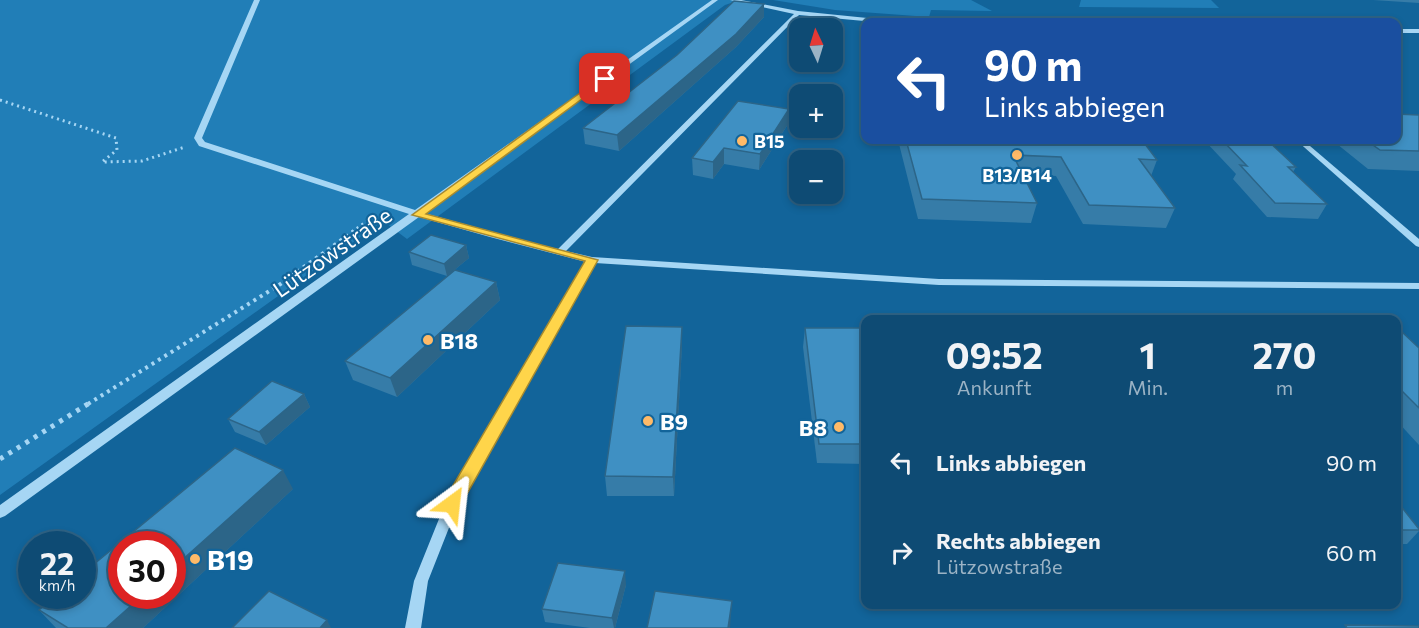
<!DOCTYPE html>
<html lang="de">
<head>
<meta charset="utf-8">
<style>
	body { margin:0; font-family:Commissioner,sans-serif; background:#175279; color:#f1f3f6; height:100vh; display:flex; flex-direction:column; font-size:22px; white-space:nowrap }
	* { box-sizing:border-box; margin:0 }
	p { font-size:20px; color:#9bb3c5 }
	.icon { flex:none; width:33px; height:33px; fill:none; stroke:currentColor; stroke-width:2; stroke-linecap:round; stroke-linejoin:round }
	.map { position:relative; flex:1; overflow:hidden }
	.panel { position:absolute; left:861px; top:315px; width:540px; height:294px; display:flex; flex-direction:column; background:#0e4b74; border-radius:12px; box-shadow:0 3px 9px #0003,0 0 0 2px #2e6386 }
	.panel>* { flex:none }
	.banner { position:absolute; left:861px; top:18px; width:540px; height:126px; border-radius:12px; box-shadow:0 3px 9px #0003,0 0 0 2px #2e6386; background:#1a4fa0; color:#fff; overflow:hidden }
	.needle { width:39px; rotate:356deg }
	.fabs { position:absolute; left:789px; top:18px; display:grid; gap:12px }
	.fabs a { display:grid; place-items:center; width:54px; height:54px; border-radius:12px; background:#0e4b74; box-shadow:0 3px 9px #0003,0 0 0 2px #2e6386; font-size:30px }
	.speed { position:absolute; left:18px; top:531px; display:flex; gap:12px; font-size:30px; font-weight:700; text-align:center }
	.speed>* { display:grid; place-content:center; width:78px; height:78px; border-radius:50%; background:#0e4b74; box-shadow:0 3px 9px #0003,0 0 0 2px #2e6386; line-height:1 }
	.speed small { font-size:15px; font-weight:400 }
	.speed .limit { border:9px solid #d22; background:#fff; color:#111 }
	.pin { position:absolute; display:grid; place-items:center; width:51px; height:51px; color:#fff; margin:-26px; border-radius:12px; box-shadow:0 3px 9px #0006 }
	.me { position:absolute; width:66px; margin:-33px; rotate:30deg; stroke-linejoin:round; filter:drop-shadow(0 0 4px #0008) }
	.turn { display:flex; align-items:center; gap:21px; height:126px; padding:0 24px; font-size:27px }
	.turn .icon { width:78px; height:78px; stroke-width:2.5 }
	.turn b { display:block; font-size:42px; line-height:51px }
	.eta { display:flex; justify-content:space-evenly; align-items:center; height:102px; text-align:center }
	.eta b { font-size:36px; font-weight:700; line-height:42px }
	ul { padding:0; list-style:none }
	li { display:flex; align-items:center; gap:18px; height:90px; padding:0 24px }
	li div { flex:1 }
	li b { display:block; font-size:22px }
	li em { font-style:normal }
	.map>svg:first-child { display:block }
</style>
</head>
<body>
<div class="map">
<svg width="1419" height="628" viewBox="0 0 1419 628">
	<rect width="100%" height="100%" fill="#12649a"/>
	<!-- green -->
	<g fill="#217eb7">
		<polygon points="0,0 740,0 725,5 407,239 383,221 0,495"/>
		<polygon points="773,0 971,0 992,11 931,10 929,17 835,10"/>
		<polygon points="1081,0 1211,0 1219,8 1079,7"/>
	</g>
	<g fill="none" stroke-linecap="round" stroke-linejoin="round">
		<!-- path-far3 -->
		<polyline stroke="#a6d6f4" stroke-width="2" stroke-dasharray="1.5 2" stroke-linecap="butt" points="0,100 3,101"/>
		<!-- path-far2 -->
		<g stroke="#a6d6f4" stroke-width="3" stroke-dasharray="2 4" stroke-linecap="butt">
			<polyline points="0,100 116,138 117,150 102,162 142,161 185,147"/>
			<polyline points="352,232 374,216"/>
		</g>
		<!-- path-far1 -->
		<polyline stroke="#a6d6f4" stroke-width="4" stroke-dasharray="3 4.5" stroke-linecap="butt" points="88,404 279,285 354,231"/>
		<!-- path -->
		<polyline stroke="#a6d6f4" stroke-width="5" stroke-dasharray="4 6" stroke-linecap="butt" points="0,459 91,402"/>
		<!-- minor -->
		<g fill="#a6d6f4" fill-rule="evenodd">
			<polygon points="254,0 260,0 202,138 205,142 415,210 712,0 718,0 424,213 544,246 558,249 794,14 730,0 741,0 798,11 887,20 890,22 875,22 799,15 566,251 592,257 939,279 1419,283 1419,289 939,285 595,263 458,505 428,581 421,628 405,628 414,581 445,504 586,262 490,237 419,217 5,516 0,518 0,505 409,214 199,146 194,138"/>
			<rect x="1396" y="29" width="23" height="4"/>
			<polygon points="1296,140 1303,140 1419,239 1419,247 1416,246"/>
		</g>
	</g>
	<!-- wall -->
	<g fill="#367ca8">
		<polygon points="1373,0 1419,0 1419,3"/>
		<polygon points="764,4 764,17 736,47 619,151 585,144 583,128"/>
		<polygon points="1419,115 1419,171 1368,169 1332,140 1396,140"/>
		<polygon points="788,124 759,170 724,164 713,179 693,175 692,158"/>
		<polygon points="898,140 1142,140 1157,160 1151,176 1175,208 1166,228 1083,224 1056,176 1023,174 1037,203 1031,223 918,219"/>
		<polygon points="1204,140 1267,140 1296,167 1293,172 1327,204 1318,219 1267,217 1233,179 1236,174"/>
		<polygon points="466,245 469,258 447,276 412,265 409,252"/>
		<polygon points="496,282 500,300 397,397 353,380 345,361"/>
		<polygon points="805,328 866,355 866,464 817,463 803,347"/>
		<polygon points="1396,332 1419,348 1419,445 1396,420"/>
		<polygon points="682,345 674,496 607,496 605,476"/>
		<polygon points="304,394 310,407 266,445 235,432 228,419"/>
		<polygon points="293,489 143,628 56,628 39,610"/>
		<polygon points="1396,500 1419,529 1419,531 1407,544 1396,544"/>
		<polygon points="626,585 615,628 590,628 545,622 542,609"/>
	</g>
	<!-- shaded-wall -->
	<g fill="#2c6588">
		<polygon points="764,4 764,17 736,47 619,151 617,135"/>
		<polygon points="789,109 788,124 759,170 760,154"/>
		<polygon points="724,148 724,164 713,179 713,162"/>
		<polygon points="466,245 469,258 447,276 444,264"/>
		<polygon points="496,282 500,300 397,397 390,378"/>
		<polygon points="682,327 682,345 674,496 673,477"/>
		<polygon points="304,394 310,407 266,445 259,432"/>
		<polygon points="283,470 293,489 143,628 106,628 142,596 172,596 172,569"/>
		<polygon points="625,571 626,585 615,628 614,628 612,618"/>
		<polygon points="732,601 730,628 728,628"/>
		<polygon points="327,620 331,628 320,628"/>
	</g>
	<!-- building -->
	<g fill="#3f90c3" stroke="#2c6588" stroke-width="1.5">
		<polygon points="734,1 764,4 736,34 617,135 583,128 677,55"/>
		<polygon points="738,101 789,109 760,154 724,148 713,162 692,158"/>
		<polygon points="1396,114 1419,115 1419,151 1380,150 1366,140 1396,140"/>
		<polygon points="906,140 1142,140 1157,160 1139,159 1175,208 1089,205 1061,157 1013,155 1037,203 922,199"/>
		<polygon points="1222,140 1267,140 1296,167 1288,167 1327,204 1275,203 1240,165 1247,166"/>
		<polygon points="431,235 466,245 444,264 409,252"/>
		<polygon points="455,270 496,282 390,378 345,361"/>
		<polygon points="626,326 682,327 673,477 605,476"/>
		<polygon points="805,328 860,328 866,355 866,444 819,444"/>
		<polygon points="1396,332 1402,332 1419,348 1419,408 1396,385"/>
		<polygon points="272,381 304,394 259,432 228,419"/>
		<polygon points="235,448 283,470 172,569 172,544 122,544 122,596 142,596 106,628 68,628 39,610 56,596 82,596 82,574"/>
		<polygon points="1396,500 1419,529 1419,530 1396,530"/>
		<polygon points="558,563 625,571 612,618 542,609"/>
		<polygon points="269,591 327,620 320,628 232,628"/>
		<polygon points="655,591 732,601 728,628 647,628"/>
		<polygon points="1345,625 1419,626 1419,628 1347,628"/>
	</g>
	<!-- route -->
	<polygon fill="#ffd54a" stroke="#a68a30" stroke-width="1.5" points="602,77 609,79 426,214 598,260 458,510 452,512 445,510 443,504 445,499 585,261 412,215"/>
	<!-- markers -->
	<g fill="#ffba68" stroke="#12649a" stroke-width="2">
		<circle cx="742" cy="141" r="6"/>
		<circle cx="1017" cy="155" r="6"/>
		<circle cx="428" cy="340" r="6"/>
		<circle cx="648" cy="421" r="6"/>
		<circle cx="839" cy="427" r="6"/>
		<circle cx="195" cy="559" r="6"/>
	</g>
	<g text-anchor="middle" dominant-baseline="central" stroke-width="4.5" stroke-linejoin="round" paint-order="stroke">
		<!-- far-poi labels -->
		<g font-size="18" font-weight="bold" fill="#fff" stroke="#12649a" text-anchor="start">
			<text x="754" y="141">B15</text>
			<text x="1017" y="175" text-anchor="middle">B13/B14</text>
		</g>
		<!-- street labels -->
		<g font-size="22" fill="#fff" stroke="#12649a">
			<text transform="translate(332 252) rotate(-35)">Lützowstraße</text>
		</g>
		<!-- poi labels -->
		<g font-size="22" font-weight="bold" fill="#fff" stroke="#12649a" text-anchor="start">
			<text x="440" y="340">B18</text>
			<text x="660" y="421">B9</text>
			<text x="827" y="427" text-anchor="end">B8</text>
		</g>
		<!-- near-poi labels -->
		<g font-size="27" font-weight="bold" fill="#fff" stroke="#12649a" text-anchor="start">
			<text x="207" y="559">B19</text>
		</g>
	</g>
</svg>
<div class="fabs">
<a><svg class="needle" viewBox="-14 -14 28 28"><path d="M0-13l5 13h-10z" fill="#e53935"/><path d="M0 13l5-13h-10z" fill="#9bb3c5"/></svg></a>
<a>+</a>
<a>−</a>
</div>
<div class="speed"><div>22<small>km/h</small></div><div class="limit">30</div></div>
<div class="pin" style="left:605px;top:79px;background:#d93025"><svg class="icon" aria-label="arrive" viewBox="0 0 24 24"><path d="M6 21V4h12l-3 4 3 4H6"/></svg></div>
<svg class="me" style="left:452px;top:504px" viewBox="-20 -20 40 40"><path d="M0-17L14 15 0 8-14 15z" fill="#ffd54a" stroke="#fff" stroke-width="4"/></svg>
<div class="banner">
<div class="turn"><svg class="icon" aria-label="left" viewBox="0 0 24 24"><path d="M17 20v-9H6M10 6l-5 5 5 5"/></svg><div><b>90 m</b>Links abbiegen</div></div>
</div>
<section class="panel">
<div class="eta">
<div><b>09:52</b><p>Ankunft</p></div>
<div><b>1</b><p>Min.</p></div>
<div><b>270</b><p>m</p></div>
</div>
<ul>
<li><svg class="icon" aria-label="left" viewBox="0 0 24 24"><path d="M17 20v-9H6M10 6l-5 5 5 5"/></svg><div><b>Links abbiegen</b></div><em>90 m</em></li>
<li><svg class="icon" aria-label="right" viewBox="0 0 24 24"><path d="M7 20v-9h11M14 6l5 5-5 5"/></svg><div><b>Rechts abbiegen</b><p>Lützowstraße</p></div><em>60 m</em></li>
</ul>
</section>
</div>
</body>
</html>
